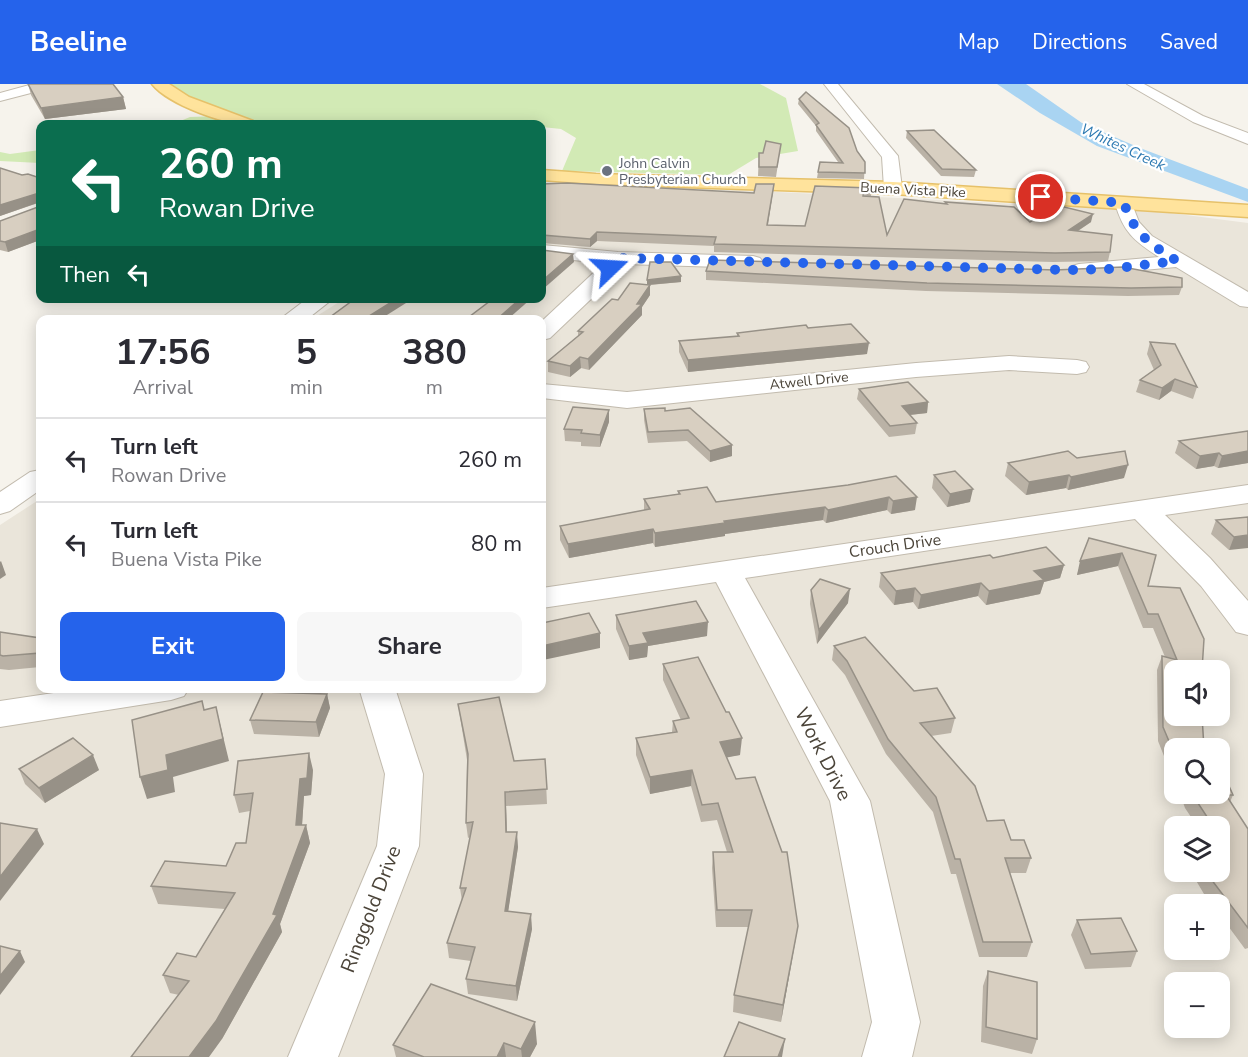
<!DOCTYPE html>
<html lang="en">
<head>
<meta charset="utf-8">
<style>
	body { margin:0; font-family:"Nunito Sans",sans-serif; background:#f7f7f7; color:#2b2b33; height:100vh; display:flex; flex-direction:column; font-size:22px; white-space:nowrap }
	* { box-sizing:border-box; margin:0 }
	p { font-size:20px; color:#7c7c81 }
	.icon { flex:none; width:33px; height:33px; fill:none; stroke:currentColor; stroke-width:2; stroke-linecap:round; stroke-linejoin:round }
	.map { position:relative; flex:1; overflow:hidden }
	.drawer { position:absolute; left:36px; top:231px; width:510px; height:378px; display:flex; flex-direction:column; background:#fff; border-radius:12px; box-shadow:0 3px 15px #0003 }
	.drawer>* { flex:none }
	.top-card { position:absolute; left:36px; top:36px; width:510px; height:183px; border-radius:12px; box-shadow:0 3px 15px #0003; background:#0b6e4f; color:#fff; overflow:hidden }
	.fabs { position:absolute; left:1164px; top:576px; display:grid; gap:12px }
	.fabs a { display:grid; place-items:center; width:66px; height:66px; border-radius:12px; background:#fff; box-shadow:0 3px 15px #0003; font-size:30px }
	.pin { position:absolute; display:grid; place-items:center; width:51px; height:51px; color:#fff; margin:-26px; border:3px solid #fff; border-radius:50%; box-shadow:0 2px 6px #0007 }
	.me { position:absolute; width:66px; margin:-33px; rotate:70deg; stroke-linejoin:round; filter:drop-shadow(0 0 4px #0008) }
	.turn { display:flex; align-items:center; gap:21px; height:126px; padding:0 24px; font-size:27px }
	.turn .icon { width:78px; height:78px; stroke-width:2.5 }
	.turn b { display:block; font-size:42px; line-height:51px }
	.then { display:flex; align-items:center; height:57px; padding:0 24px; background:#0003; gap:12px; font-size:22px }
	.eta { display:flex; justify-content:space-evenly; align-items:center; height:102px; text-align:center }
	.eta b { font-size:36px; font-weight:700; line-height:42px }
	.button { display:flex; gap:12px; margin-top:auto; padding:12px 24px }
	.button a { flex:1; height:69px; border-radius:12px; background:#2563eb; color:#fff; font-size:24px; font-weight:700; line-height:69px; text-align:center }
	.button a+a { background:#f7f7f7; color:#2b2b33 }
	ul { padding:0; list-style:none }
	li { display:flex; align-items:center; gap:18px; height:84px; padding:0 24px; border-top:2px solid #e1e1e2 }
	li div { flex:1 }
	li b { display:block; font-size:22px }
	li em { font-style:normal }
	header { display:flex; align-items:center; gap:36px; box-sizing:border-box; height:84px; padding:0 30px; background:#2563eb; color:#fff }
	header strong { font-size:28px }
	nav { display:flex; gap:33px; margin-inline-start:auto; font-size:21px }
	.map>svg:first-child { display:block }
</style>
</head>
<body>
<header>
<strong>Beeline</strong>
<nav><a>Map</a><a>Directions</a><a>Saved</a></nav>
</header>
<div class="map">
<svg width="1248" height="973" viewBox="0 0 1248 973">
	<rect width="100%" height="100%" fill="#f6f3ec"/>
	<!-- residential -->
	<path fill="#eae5da" fill-rule="evenodd" d="M542,96l613,31 93,12v834h-1248v-532l40,-26v189h502v-368l-230,-1 32,-20 198,-1zM1174,586h46v46h-46zM1174,664h46v46h-46zM1174,742h46v46h-46zM1174,820h46v46h-46zM1174,898h46v46h-46z"/>
	<!-- green -->
	<g fill="#d2eab5">
		<polygon points="159,0 760,0 786,14 798,67 756,74 728,91 562,87 576,54 561,45 542,43 542,40 173,40 190,33 219,32"/>
		<polygon points="40,66 40,79 0,77 0,68 10,70"/>
	</g>
	<!-- water -->
	<polygon fill="#a9d4f2" points="997,0 1026,0 1082,39 1140,64 1248,105 1248,118 1097,62 1040,29"/>
	<g fill="none" stroke-linecap="round" stroke-linejoin="round">
		<!-- minor casing -->
		<g stroke="#c2bbae" stroke-width="2">
			<g id="minor">
				<polygon points="33,0 56,0 54,3 0,17 0,9"/>
				<polygon points="824,0 838,0 898,72 902,104 899,108 887,108 884,104 882,73"/>
				<polygon points="1127,0 1144,0 1203,32 1248,49 1248,60 1193,38"/>
				<path d="M1124,114l6,1 9,23 13,14 96,56v15l-8,-1 -64,-39 -97,9 -7,-2 -3,-4 3,-4 7,-2 80,-7c-25,-16 -36,-25 -44,-54l3,-4z"/>
				<polygon points="542,161 618,168 753,172 760,174 763,178 760,182 753,184 624,180 610,197 550,254 542,256 542,237 604,179 542,173"/>
				<polygon points="308,214 334,214 306,236 279,236"/>
				<polygon points="1009,272 1077,276 1086,278 1089,283 1086,288 1077,290 1009,286 916,293 627,324 542,314 542,300 627,308 916,279"/>
				<polygon points="40,386 40,406 10,427 0,430 0,408 30,388"/>
				<polygon points="1248,401 1248,419 1165,431 1210,474 1248,517 1248,551 1236,548 1201,502 1135,435 745,494 870,717 920,938 912,973 862,973 872,938 830,717 716,498 542,524 542,504"/>
				<polygon points="87,604 189,604 184,612 171,616 0,643 0,617"/>
				<polygon points="359,604 395,604 423,690 419,762 338,973 288,973 377,762 385,690"/>
			</g>
		</g>
		<!-- major casing -->
		<g stroke="#e6c16a" stroke-width="3">
			<g id="major">
				<path d="M152,0h17l20,13 64,24 2,3c-26,3 -86,-19 -103,-40z"/>
				<polygon points="542,86 596,90 893,98 1248,121 1248,133 893,110 596,100 542,96"/>
			</g>
		</g>
		<!-- minor -->
		<use href="#minor" fill="#fff" fill-rule="evenodd"/>
		<!-- major -->
		<use href="#major" fill="#ffe39c" fill-rule="evenodd"/>
	</g>
	<!-- wall -->
	<g fill="#bab2a6">
		<polygon points="28,0 123,13 126,25 45,35 31,11"/>
		<polygon points="799,15 857,67 865,78 864,95 817,94 818,88 838,78 816,47 816,42 798,20"/>
		<polygon points="907,47 976,86 974,93 941,92 906,54"/>
		<polygon points="781,60 776,93 758,92 759,69 763,69"/>
		<polygon points="0,84 22,91 40,94 40,156 8,168 0,166 0,137 38,123 38,119 0,132"/>
		<polygon points="542,100 754,109 774,100 768,141 805,142 815,102 870,104 871,108 871,113 887,151 945,120 945,118 1030,138 1091,138 1078,147 1110,168 1108,177 1053,178 714,168 714,162 597,157 590,163 542,159"/>
		<polygon points="706,187 1182,203 1179,211 1128,212 926,207 706,196"/>
		<polygon points="681,192 681,198 650,201 650,211 642,223 642,231 589,286 581,284 570,293 548,288 548,277 578,252 578,247 618,216 647,200 647,196"/>
		<polygon points="737,249 867,270 688,288 679,268 679,257 737,253"/>
		<polygon points="1150,258 1197,303 1193,315 1171,307 1159,316 1136,308 1140,296 1154,286 1147,270"/>
		<polygon points="859,305 928,318 927,329 910,331 917,339 915,350 889,353 857,315"/>
		<polygon points="644,325 665,327 732,361 732,372 710,378 687,357 648,359 644,336"/>
		<polygon points="609,338 600,363 581,362 581,358 565,357 564,345"/>
		<polygon points="1248,347 1248,379 1218,384 1214,382 1196,385 1175,369 1179,357"/>
		<polygon points="1077,374 1124,394 1068,406 1066,404 1026,411 1005,392 1008,379"/>
		<polygon points="934,391 970,418 947,423 932,404"/>
		<polygon points="896,392 915,426 891,430 887,426 826,439 823,436 725,450 725,452 655,463 653,459 569,474 560,456 560,442 644,426 644,415 678,410 678,407 716,418 848,401"/>
		<polygon points="1248,433 1229,466 1211,450 1216,436"/>
		<polygon points="1089,454 1156,471 1148,502 1180,504 1174,664 1174,697 1158,657 1157,586 1162,572 1165,573 1153,544 1143,544 1118,482 1077,491"/>
		<polygon points="993,474 1064,481 1060,494 1044,498 1040,510 986,521 978,512 918,525 913,518 894,521 879,503 881,489"/>
		<polygon points="811,506 848,519 817,560 810,520"/>
		<polygon points="616,531 707,552 648,562 647,573 629,576 616,545"/>
		<polygon points="0,548 40,554 40,583 9,586 0,585"/>
		<polygon points="834,562 914,607 955,634 951,649 931,652 987,737 1031,774 1026,789 1010,789 1032,858 1027,873 979,873 956,790 951,790 933,728 886,670 845,591 832,576"/>
		<polygon points="663,580 740,671 726,673 798,842 781,938 733,928 734,911 749,843 716,843 712,784 713,768 727,768 717,736 701,738 691,702 650,710 636,671 636,654 672,648 673,637 681,636 663,596"/>
		<polygon points="327,610 330,624 319,653 254,650 250,636"/>
		<polygon points="458,620 514,677 545,675 547,720 506,722 507,748 518,763 508,827 532,845 517,917 468,910 466,895 471,877 449,874 447,859 462,817 460,804 470,753 468,754 466,739 467,676"/>
		<polygon points="19,685 99,686 45,719 25,700"/>
		<polygon points="313,686 311,711 304,712 302,741 306,741 310,759 280,840 282,848 222,955 179,911 170,909 163,891 196,873 225,825 158,820 151,802 226,782 246,759 250,727 239,729 234,711"/>
		<polygon points="1180,710 1220,710 1233,711 1230,718 1248,745 1248,864 1245,865 1220,831 1220,820 1212,820 1204,810 1191,788 1220,788 1220,742 1197,742 1185,724"/>
		<polygon points="1077,836 1137,867 1131,883 1085,885 1071,851"/>
		<polygon points="988,887 1037,955 1032,970 981,958 983,902"/>
		<polygon points="431,900 537,960 530,973 396,973 393,961"/>
	</g>
	<!-- shaded-wall -->
	<g fill="#979187">
		<polygon points="123,13 126,25 45,35 41,24"/>
		<polygon points="774,100 773,108 766,150 767,141"/>
		<polygon points="39,109 40,118 0,132 0,121"/>
		<polygon points="1093,130 1091,138 1067,154 1069,146"/>
		<polygon points="40,145 40,156 8,168 5,158"/>
		<polygon points="597,148 597,157 590,163 590,155"/>
		<polygon points="573,170 574,178 542,206 542,197"/>
		<polygon points="681,192 681,198 647,201 647,196"/>
		<polygon points="650,201 650,211 642,223 642,231 589,286 588,275 637,220"/>
		<polygon points="398,214 414,214 379,236 363,236"/>
		<polygon points="521,214 532,214 507,236 496,236"/>
		<polygon points="869,259 867,270 688,288 688,276"/>
		<polygon points="580,273 581,284 570,293 570,282"/>
		<polygon points="1175,295 1171,307 1159,316 1162,304"/>
		<polygon points="928,318 927,329 900,332 902,322"/>
		<polygon points="609,326 609,338 600,363 600,351"/>
		<polygon points="732,361 732,372 710,378 710,367"/>
		<polygon points="1248,367 1248,379 1218,384 1222,372"/>
		<polygon points="1219,369 1214,382 1196,385 1200,372"/>
		<polygon points="1128,381 1124,394 1068,406 1071,393"/>
		<polygon points="1069,391 1066,404 1026,411 1029,398"/>
		<polygon points="973,405 970,418 947,423 950,410"/>
		<polygon points="889,413 887,426 826,439 828,426"/>
		<polygon points="917,413 915,426 891,430 893,417"/>
		<polygon points="825,423 823,436 725,450 725,452 655,463 655,449 724,437"/>
		<polygon points="653,445 653,459 569,474 568,460"/>
		<polygon points="1248,451 1248,464 1229,466 1234,453"/>
		<polygon points="545,462 546,476 542,477 542,463"/>
		<polygon points="1122,469 1118,482 1077,491 1080,477"/>
		<polygon points="1,477 6,491 0,495 0,478"/>
		<polygon points="1064,481 1060,494 1044,498 1040,510 986,521 989,507 1034,487"/>
		<polygon points="981,499 978,512 918,525 921,511"/>
		<polygon points="915,504 913,518 894,521 896,507"/>
		<polygon points="850,505 848,519 817,560 819,546"/>
		<polygon points="708,538 707,552 648,562 647,573 629,576 629,562 643,549"/>
		<polygon points="600,549 600,564 543,576 542,562"/>
		<polygon points="327,610 330,624 319,653 316,638"/>
		<polygon points="216,623 229,677 173,693 175,708 147,715 140,693 166,671"/>
		<polygon points="742,654 740,671 719,675 720,658"/>
		<polygon points="309,669 313,686 311,711 304,712 301,756 306,741 310,759 280,840 282,848 222,955 209,973 189,973 273,830 296,741 300,695"/>
		<polygon points="93,671 99,686 45,719 39,704"/>
		<polygon points="692,686 691,702 650,710 650,693"/>
		<polygon points="505,708 506,722 507,763 506,748"/>
		<polygon points="37,745 44,760 0,817 0,793"/>
		<polygon points="517,748 518,763 506,842 505,827"/>
		<polygon points="531,830 532,845 517,917 516,902"/>
		<polygon points="798,842 795,859 781,938 783,921"/>
		<polygon points="20,867 25,878 0,911 0,892"/>
		<polygon points="535,938 537,960 530,973 522,973 521,965"/>
		<polygon points="785,955 782,973 778,973"/>
		<polygon points="504,959 506,973 497,973"/>
	</g>
	<!-- building -->
	<g fill="#d8cfc1" stroke="#979187" stroke-width="1.5">
		<polygon points="28,0 113,0 123,13 41,24"/>
		<polygon points="806,8 849,44 857,67 865,78 865,89 818,88 820,78 843,79 816,41 819,39 799,15"/>
		<polygon points="934,46 976,86 942,85 907,47"/>
		<polygon points="766,57 781,60 777,83 759,83 759,69 763,69"/>
		<polygon points="0,84 22,91 28,90 40,94 40,145 5,158 0,157 0,137 38,123 39,109 0,121"/>
		<polygon points="567,99 754,109 756,100 774,100 767,141 805,142 815,102 870,104 871,108 867,110 864,105 863,112 879,113 887,151 904,115 947,120 945,118 1014,123 1030,138 1056,121 1093,130 1069,146 1112,151 1110,168 1055,169 714,160 716,153 597,148 590,155 542,151 542,114 545,115 542,107 542,100"/>
		<polygon points="542,166 573,170 542,197"/>
		<polygon points="710,176 1055,186 1123,183 1182,194 1182,203 1131,204 927,199 706,187"/>
		<polygon points="650,178 671,178 681,192 647,196"/>
		<polygon points="630,199 650,201 637,220 642,220 588,275 580,273 570,282 548,277 583,248 578,247 612,215 618,216"/>
		<polygon points="356,214 398,214 363,236 326,236"/>
		<polygon points="494,214 521,214 496,236 465,236"/>
		<polygon points="851,240 869,259 688,276 679,257 739,252 737,249 806,241 808,244"/>
		<polygon points="1150,258 1175,260 1197,303 1175,295 1162,304 1140,296 1161,281"/>
		<polygon points="908,298 928,318 902,322 917,339 890,342 859,305"/>
		<polygon points="573,323 609,326 600,351 581,349 582,346 564,345"/>
		<polygon points="665,324 665,327 690,324 732,361 710,367 688,346 648,348 644,325"/>
		<polygon points="1248,347 1248,367 1222,372 1219,369 1200,372 1179,357"/>
		<polygon points="1068,367 1077,374 1125,367 1128,381 1071,393 1069,391 1029,398 1008,379"/>
		<polygon points="955,387 973,405 950,410 934,391"/>
		<polygon points="896,392 917,413 893,417 889,413 828,426 825,423 724,437 725,439 655,449 653,445 568,460 560,442 650,425 644,415 680,410 678,407 707,403 716,418 848,401"/>
		<polygon points="1248,433 1248,451 1234,453 1216,436"/>
		<polygon points="1089,454 1156,471 1148,502 1180,504 1204,555 1202,586 1174,586 1174,632 1202,632 1204,664 1174,664 1174,669 1163,643 1162,572 1177,576 1158,530 1148,530 1122,469 1080,477"/>
		<polygon points="542,455 545,462 542,463"/>
		<polygon points="1046,463 1064,481 1034,487 1044,496 989,507 981,499 921,511 915,504 896,507 881,489 990,471 993,474"/>
		<polygon points="820,495 850,505 819,546 811,506"/>
		<polygon points="696,517 708,538 643,549 648,559 629,562 616,531"/>
		<polygon points="589,529 600,549 542,562 542,539"/>
		<polygon points="0,548 40,554 40,569 3,572 0,571"/>
		<polygon points="865,553 914,607 937,604 955,634 920,639 975,702 987,737 1004,736 1011,756 1024,756 1031,774 1005,774 1032,858 983,858 960,775 955,775 936,713 888,655 847,577 834,562"/>
		<polygon points="698,573 726,628 729,628 742,654 720,658 736,695 755,693 782,768 787,768 798,842 783,921 734,911 752,826 717,826 713,768 733,768 718,719 702,721 692,686 650,693 636,654 677,648 673,637 689,634 663,580"/>
		<polygon points="263,608 327,610 316,638 250,636"/>
		<polygon points="499,613 514,677 545,675 547,705 505,708 506,748 517,748 505,827 531,830 516,902 466,895 475,863 447,859 466,804 460,804 473,738 466,739 468,670 458,620"/>
		<polygon points="202,617 204,626 216,623 223,655 166,671 168,686 140,693 132,636"/>
		<polygon points="73,654 93,671 39,704 19,685"/>
		<polygon points="309,669 307,694 300,695 296,741 306,741 273,830 277,831 216,937 189,973 131,973 189,897 163,891 177,869 196,873 235,809 151,802 165,777 226,782 236,759 246,759 253,709 234,711 238,677"/>
		<polygon points="1220,682 1233,711 1226,711 1248,745 1248,844 1211,795 1206,788 1220,788 1220,757 1222,757 1220,752 1220,742 1213,742 1192,710 1220,710"/>
		<polygon points="0,739 37,745 0,793"/>
		<polygon points="1121,834 1137,867 1091,870 1077,836"/>
		<polygon points="0,862 20,867 0,892"/>
		<polygon points="988,887 1037,898 1037,955 986,943"/>
		<polygon points="431,900 535,938 521,965 504,959 497,973 424,973 393,961"/>
		<polygon points="739,938 785,955 778,973 724,973"/>
	</g>
	<g fill="none" stroke-linecap="round" stroke-linejoin="round">
		<!-- route -->
		<path stroke="#2563eb" stroke-width="10" stroke-dasharray="0 18" d="M610,184l8,-10 451,12 40,-1 68,-8c-28,-18 -42,-26 -53,-58l-83,-6"/>
	</g>
	<!-- markers -->
	<circle fill="#6b7280" stroke="#fff" stroke-width="2" cx="607" cy="87" r="6"/>
	<g text-anchor="middle" dominant-baseline="central" stroke-width="4.5" stroke-linejoin="round" paint-order="stroke">
		<!-- far-worship labels -->
		<g font-size="14" fill="#5b616d" stroke="#fff" text-anchor="start">
			<text x="619" y="79">John Calvin<tspan x="619" dy="16">Presbyterian Church</tspan></text>
		</g>
		<!-- far-street labels -->
		<g font-size="14" fill="#4b4439" stroke="#fff">
			<text transform="translate(913 106) rotate(3)">Buena Vista Pike</text>
			<text transform="translate(809 297) rotate(-6)">Atwell Drive</text>
		</g>
		<!-- far-water labels -->
		<g font-size="15" font-style="italic" fill="#2e7ab2" stroke="#fff">
			<text transform="translate(1123 63) rotate(25)">Whites Creek</text>
		</g>
		<!-- street labels -->
		<g font-size="16" fill="#4b4439" stroke="#fff">
			<text transform="translate(895 462) rotate(-8)">Crouch Drive</text>
		</g>
		<!-- near-street labels -->
		<g font-size="20" fill="#4b4439" stroke="#fff">
			<text transform="translate(823 670) rotate(63)">Work Drive</text>
			<text transform="translate(371 825) rotate(-69)">Ringgold Drive</text>
		</g>
	</g>
</svg>
<div class="fabs">
<a><svg class="icon" aria-label="sound" viewBox="0 0 24 24"><path d="M4 9h4l5-4v14l-5-4H4zM17 9q2 3 0 6"/></svg></a>
<a><svg class="icon" aria-label="search" viewBox="0 0 24 24"><circle cx="10" cy="10" r="6"/><path d="M15 15l6 6"/></svg></a>
<a><svg class="icon" aria-label="layers" viewBox="0 0 24 24"><path d="M12 4l9 5-9 5-9-5zM3 14l9 5 9-5"/></svg></a>
<a>+</a>
<a>−</a>
</div>
<div class="pin" style="left:1041px;top:113px;background:#d93025"><svg class="icon" aria-label="arrive" viewBox="0 0 24 24"><path d="M6 21V4h12l-3 4 3 4H6"/></svg></div>
<svg class="me" style="left:610px;top:184px" viewBox="-20 -20 40 40"><path d="M0-17L14 15 0 8-14 15z" fill="#2563eb" stroke="#fff" stroke-width="4"/></svg>
<div class="top-card">
<div class="turn"><svg class="icon" aria-label="left" viewBox="0 0 24 24"><path d="M17 20v-9H6M10 6l-5 5 5 5"/></svg><div><b>260 m</b>Rowan Drive</div></div>
<div class="then">Then<svg class="icon" aria-label="left" viewBox="0 0 24 24"><path d="M17 20v-9H6M10 6l-5 5 5 5"/></svg></div>
</div>
<section class="drawer">
<div class="eta">
<div><b>17:56</b><p>Arrival</p></div>
<div><b>5</b><p>min</p></div>
<div><b>380</b><p>m</p></div>
</div>
<ul>
<li><svg class="icon" aria-label="left" viewBox="0 0 24 24"><path d="M17 20v-9H6M10 6l-5 5 5 5"/></svg><div><b>Turn left</b><p>Rowan Drive</p></div><em>260 m</em></li>
<li><svg class="icon" aria-label="left" viewBox="0 0 24 24"><path d="M17 20v-9H6M10 6l-5 5 5 5"/></svg><div><b>Turn left</b><p>Buena Vista Pike</p></div><em>80 m</em></li>
</ul>
<div class="button"><a>Exit</a><a>Share</a></div>
</section>
</div>
</body>
</html>
